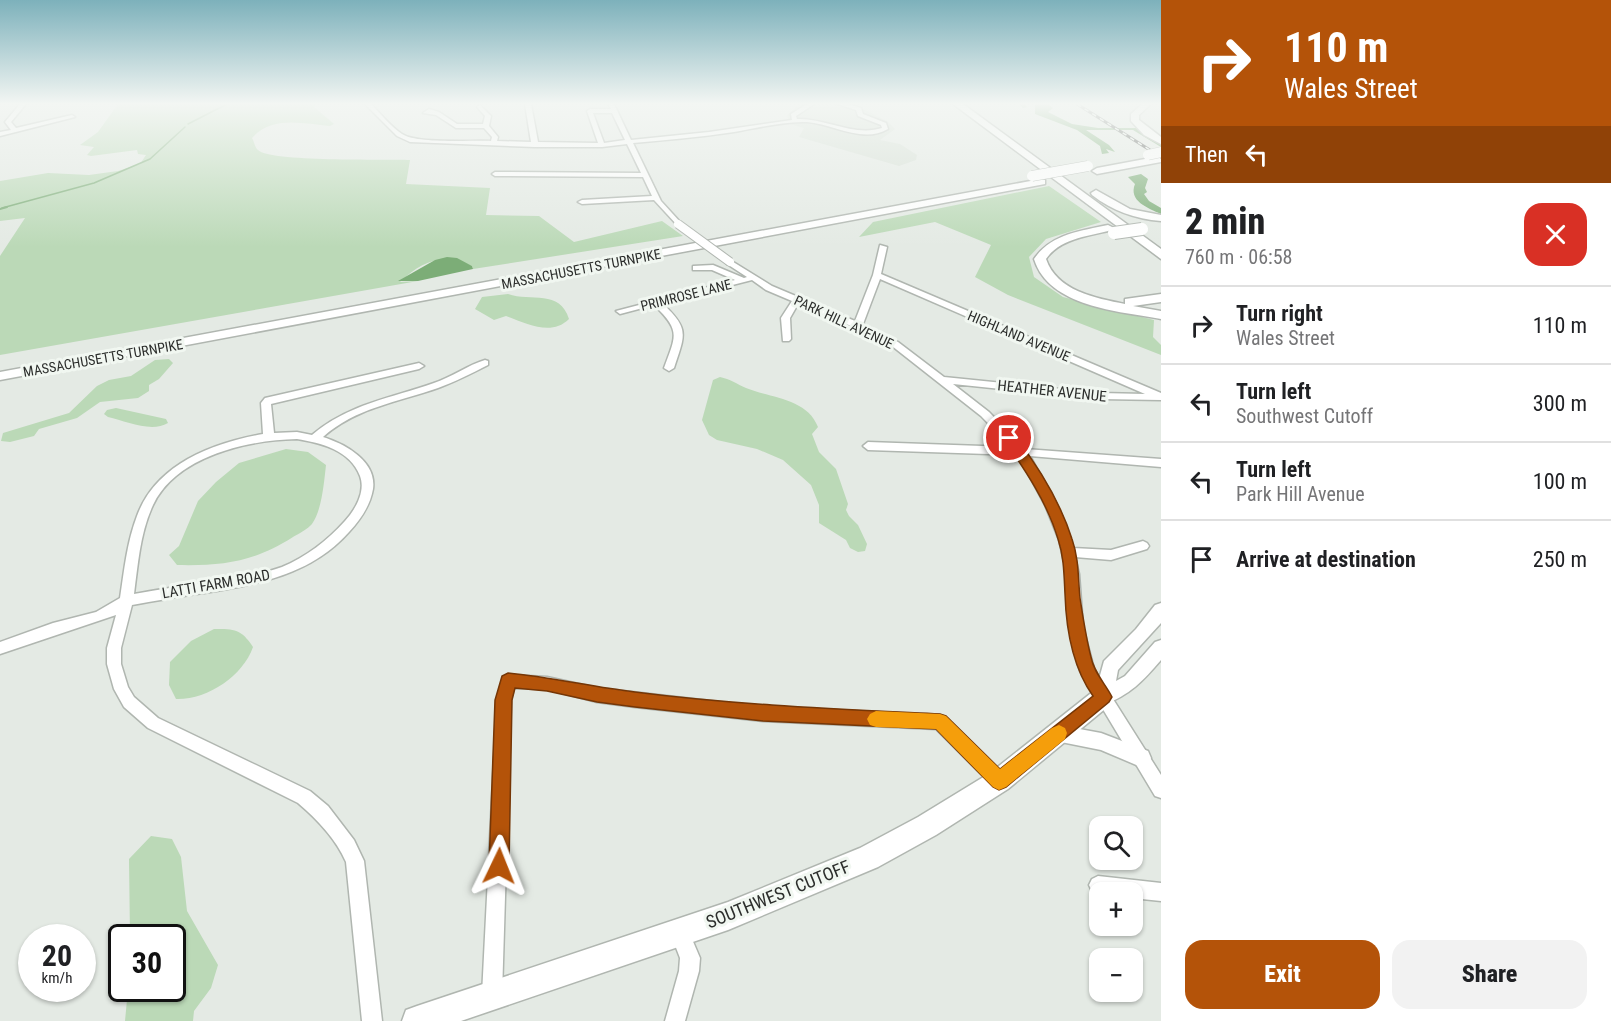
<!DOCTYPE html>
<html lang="en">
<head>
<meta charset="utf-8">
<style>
	body { margin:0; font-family:"Roboto Condensed",sans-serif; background:#f2f2f2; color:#202124; height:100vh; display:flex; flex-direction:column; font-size:22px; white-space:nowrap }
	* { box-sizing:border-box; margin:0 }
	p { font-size:20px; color:#757577 }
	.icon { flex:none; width:33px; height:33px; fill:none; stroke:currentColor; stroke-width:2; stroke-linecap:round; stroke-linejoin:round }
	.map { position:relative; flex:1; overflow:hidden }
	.drawer { display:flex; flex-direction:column; background:#fff; width:450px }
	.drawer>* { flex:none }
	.banner { background:#b45309; color:#fff; overflow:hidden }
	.tools { position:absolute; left:1089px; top:816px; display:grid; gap:12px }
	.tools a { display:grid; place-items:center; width:54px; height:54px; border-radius:12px; background:#fff; box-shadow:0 2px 4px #0004; font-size:30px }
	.speed { position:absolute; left:18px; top:924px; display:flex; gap:12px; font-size:30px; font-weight:700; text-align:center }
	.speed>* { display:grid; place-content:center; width:78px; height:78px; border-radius:50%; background:#fff; box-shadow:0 2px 4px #0004; line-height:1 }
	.speed small { font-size:15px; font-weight:400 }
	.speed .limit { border:3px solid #111; border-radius:9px; background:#fff; color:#111 }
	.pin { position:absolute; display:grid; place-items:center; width:51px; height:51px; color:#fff; margin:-26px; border:3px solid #fff; border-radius:50%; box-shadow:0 2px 6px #0007 }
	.me { position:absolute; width:66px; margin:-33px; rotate:2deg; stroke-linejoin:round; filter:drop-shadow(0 0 4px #0008) }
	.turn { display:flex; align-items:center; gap:21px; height:126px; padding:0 24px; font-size:27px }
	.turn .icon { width:78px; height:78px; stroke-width:2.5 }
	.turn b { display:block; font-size:42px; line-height:51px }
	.then { display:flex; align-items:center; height:57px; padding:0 24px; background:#0003; gap:12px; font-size:22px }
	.round { display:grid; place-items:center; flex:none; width:63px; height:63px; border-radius:18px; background:#f2f2f2 }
	.overview { display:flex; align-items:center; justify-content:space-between; height:102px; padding:0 24px }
	h1 { font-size:36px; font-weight:800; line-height:45px }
	.action { display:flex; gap:12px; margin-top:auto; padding:12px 24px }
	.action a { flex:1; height:69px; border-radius:18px; background:#b45309; color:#fff; font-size:24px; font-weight:800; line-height:69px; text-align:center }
	.action a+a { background:#f2f2f2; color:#202124 }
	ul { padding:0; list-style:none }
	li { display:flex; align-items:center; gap:18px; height:78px; padding:0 24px; border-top:2px solid #e0e0e0 }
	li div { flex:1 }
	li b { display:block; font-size:22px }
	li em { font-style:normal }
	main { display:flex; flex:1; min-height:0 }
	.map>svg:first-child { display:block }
</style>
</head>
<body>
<main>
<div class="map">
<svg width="1161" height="1021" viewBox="0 0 1161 1021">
	<rect width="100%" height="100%" fill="#e4eae4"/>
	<!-- built -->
	<polygon fill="#d4ded3" points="800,104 848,104 863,109 887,121 895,129 880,140 900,144 917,155 916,160 899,166 799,137 804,128 790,124 787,115"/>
	<!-- green -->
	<g fill="#bbd9b7">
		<path d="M118,104h198l-2,3 20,17 -4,2c-26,-2 -58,-11 -78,12 2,3 3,10 6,12 10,12 129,9 152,10l-4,24 84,4 -4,27 53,1 35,26 88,-21 21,15 -210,33 -1,-3c-28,-14 -50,-5 -72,16l18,-1 -418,74v-99l25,-38 -25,3v-40l48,-8 41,2 29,-4 22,-7 6,-9 -8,-1 -1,-4 -46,6 -4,-1 7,-8 -14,-2 18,-13z"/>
		<polygon points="1049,186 1101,222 1046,239 1029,257 1034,277 1063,297 1154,320 1153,337 1161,345 1161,355 1008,295 975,277 991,245 935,222 859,237 873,222"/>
		<path d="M508,294c23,8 52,-5 61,25 -18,18 -43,4 -63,-3l-12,4 -19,-11 7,-12z"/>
		<polygon points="169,359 173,363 159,379 149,385 149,391 138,398 100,402 77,418 39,429 34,436 10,442 1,441 3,433 69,413 97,386 109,380 131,376 155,360"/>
		<path d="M720,377c10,2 17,7 26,11 24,10 61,10 72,39l-6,7 7,18 17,17 12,35 -2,6 3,6 9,9 9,19 -2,7 -7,1 -8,-4 -4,-8 -27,-17v-18l-8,-20 -28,-25 -26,-11 -40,-9 -8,-5 -7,-15 11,-40z"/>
		<path d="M116,408l50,11 2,4c-17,10 -42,-2 -60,-6l-4,-3 3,-4z"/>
		<path d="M286,449l22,3 18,13c-2,17 -4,45 -14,59 -4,5 -14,10 -19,13 -39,25 -71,29 -116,28l-8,-10 10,-9 19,-45 18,-19 23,-19z"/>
		<path d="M214,629c21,0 27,0 39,18 -10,29 -46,53 -77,52l-7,-14 1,-23 21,-21z"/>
		<polygon points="151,836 172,839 181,857 187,911 218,965 211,988 194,1011 193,1021 125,1021 128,989 172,988 172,938 130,937 129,859"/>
	</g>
	<!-- water -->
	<g fill="#7cad77">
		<polygon points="1035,104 1048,104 1053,108 1048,112 1072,124 1111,130 1086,130 1109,145 1115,152 1106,149 1109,153 1102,154 1100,146 1077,130 1035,114"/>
		<path d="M1141,174l7,5 -3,9 2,4 -3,2 5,7 12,7v6c-13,-6 -33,-13 -26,-30l-7,-7z"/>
		<polygon points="447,257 457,258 472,266 473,269 418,281 398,281 435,260"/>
	</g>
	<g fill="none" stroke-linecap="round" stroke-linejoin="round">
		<!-- stream-far1 -->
		<g stroke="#7cad77" stroke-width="1.5">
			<polyline points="188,124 227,104"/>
			<polyline points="2,208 94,183 150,159 185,127"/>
		</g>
		<!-- stream -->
		<polyline stroke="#7cad77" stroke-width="2" points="0,209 7,207"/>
		<!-- canal -->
		<g fill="#7cad77" fill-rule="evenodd">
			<polygon points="1019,104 1024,104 1027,107 1023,108"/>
			<polygon points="1099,128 1136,128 1161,144 1161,147 1133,130 1097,130"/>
		</g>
		<!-- minor casing -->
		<g stroke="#b0b6b0" stroke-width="3">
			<g id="minor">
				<polygon points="20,104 26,104 11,122 16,128 72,115 75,117 0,136 0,132 11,130 5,122"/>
				<path d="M365,104h6c10,10 20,23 31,30 15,10 70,6 89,7l1,-4 -8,-9h-28l-20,-13 -13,-2 6,-4 10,3 18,12h26l2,-8 -8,-9 3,-2 11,11 -2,10 9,11 -1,4 34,1 -6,-38h6l7,38 60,1 -11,-32 3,-2h21l-3,-5h6l17,36 78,-8 83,-12 -1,-6 16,-10h7l-18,12 1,3c29,-1 57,18 85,9l-1,-3 -23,-9 -2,-6 -18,-6h10l13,4 2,6 23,9 2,6c-25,15 -55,-5 -81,-7 -23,-1 -50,6 -73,10 -33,5 -67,8 -101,11l28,58 21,23 -4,2 -24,-26 -72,4 -4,-2 4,-2 70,-4 -9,-19 -148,-1 -3,-2 3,-2 146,1 -14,-29 -25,3h-67l-125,-5 -13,-6zM593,113h19l13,27 -21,3z"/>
				<path d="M880,245l7,2 -6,27 280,119v7l-61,-1 -147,-15 36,28 36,37 136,10v8l-131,-11 27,49 16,43 38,2 32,-9 4,2 2,3 -2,3 -36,11 -36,-3 4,17 4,53 11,42 67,106v23l-6,-2 -75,-125 -11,-44 -2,-53 -8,-34 -14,-35 -27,-50 -150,-5 -5,-4 5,-4 143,5 -30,-31 -89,-70 -19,-11 -75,-31 -8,14 1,21 -2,2h-6l-2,-23 11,-17 -26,-11 -14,-10 -90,23c28,26 23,31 12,65l-5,3 -5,-3c12,-33 17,-37 -10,-63l-34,9 -4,-3 119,-31 -23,-10h-19v-4l20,-1 31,13 3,-1 -20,-13 -1,-2 4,-2 42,26 83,35 18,-46zM880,279l265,115 -45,-1 -156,-16 -46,-35 -35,-18z"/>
				<path d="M485,360l3,1v4c-16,8 -33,17 -50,23 -40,14 -83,20 -115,49 22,7 54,24 50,52 -3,17 -12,30 -24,43 -38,43 -91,52 -145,61 -24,3 -48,8 -72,12l-11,43v16l7,23 6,10 24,21 152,73 18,15 26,34 10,21 18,160h-20l-16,-159c-10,-23 -29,-43 -48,-59l-150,-75 -24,-21 -10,-18 -7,-25v-16l9,-33 -116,39v-12l53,-19 43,-11 24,-14c4,-27 7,-56 17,-82 19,-52 76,-73 126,-82l-2,-31 4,-5 154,-35 5,3 -5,3 -148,35 3,29 23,-1 15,3c36,-31 80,-37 122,-52 18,-6 34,-18 51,-23zM297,439c24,4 53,11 63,37 6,16 -5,34 -15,45 -17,19 -39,36 -63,46 -21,8 -45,10 -67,14 -27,4 -54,8 -81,13 4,-30 6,-61 19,-89 23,-49 95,-65 144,-66z"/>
				<polygon points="508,675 547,677 597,688 763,707 940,715 945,717 1005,776 1007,781 1005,786 999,789 993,786 936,729 763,721 635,707 597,702 547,689 514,688 511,700 502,995 499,1002 492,1005 485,1002 482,995 497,700 503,677"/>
				<polygon points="1098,876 1161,883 1161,901 1132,898 1132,892 1100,892 1100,894 1092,891 1089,885 1092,879"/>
				<polygon points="679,923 686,925 700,958 699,971 685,1021 665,1021 679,971 680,958 670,932 672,925"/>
			</g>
		</g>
		<!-- major casing -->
		<g stroke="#b0b6b0" stroke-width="3">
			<g id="major">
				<path d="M1161,603v20l-43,47 -2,11 9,-5 30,-34 6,-2v20c-18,21 -31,35 -58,45l-7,-2 -2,-6 10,-36 32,-32 19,-24z"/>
				<polygon points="1058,725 1101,733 1148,751 1151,758 1148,765 1141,767 1101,750 1051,740 1048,734 1051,728"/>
			</g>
		</g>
		<!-- highway casing -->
		<g stroke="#b0b6b0" stroke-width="3">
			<g id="highway">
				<polygon points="953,104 963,104 1161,249 1161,259"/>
				<polygon points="1142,104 1151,104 1139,115 1139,120 1161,137 1161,144 1144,135 1131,121 1131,114"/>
				<polygon points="1161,156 1161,162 1097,174 1092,171 1097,168"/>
				<polygon points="1041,179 1045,180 1045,184 0,380 0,372"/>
				<path d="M1096,190l34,19 31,6v6c-26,-2 -48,-10 -69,-26l-1,-2z"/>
				<path d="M1108,225l6,3 -2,2c-22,6 -52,8 -66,29 11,32 49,39 79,45v-5l36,-5v8l-28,4 28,5v8c-43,-8 -112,-12 -127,-60 17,-25 46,-28 74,-34z"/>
				<polygon points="1103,687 1111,690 1114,697 1111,704 1008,789 936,835 878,867 728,930 461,1021 402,1021 406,1010 417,1006 728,902 860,848 918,817 990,773 1095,690"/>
			</g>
		</g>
		<!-- minor -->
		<use href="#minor" fill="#fff" fill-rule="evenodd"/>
		<!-- major -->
		<use href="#major" fill="#fff" fill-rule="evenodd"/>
		<!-- highway -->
		<use href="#highway" fill="#fff" fill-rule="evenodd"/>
		<!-- rail casing -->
		<g stroke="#4c4f4c" stroke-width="3">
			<polyline id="rail" points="1077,104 1161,157"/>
		</g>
		<!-- rail -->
		<use href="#rail" stroke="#f1f7f1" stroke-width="1.5" stroke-dasharray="4.5" stroke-linecap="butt"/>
		<!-- minor-bridge casing -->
		<g stroke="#b0b6b0" stroke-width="10" stroke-linecap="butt">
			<polyline id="minor-bridge" points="678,224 730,262"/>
		</g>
		<!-- highway-bridge-far1 casing -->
		<g stroke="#b0b6b0" stroke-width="11" stroke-linecap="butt">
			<g id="highway-bridge-far1">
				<polyline points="1148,155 1161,152"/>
				<polyline points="1032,176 1088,166"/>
			</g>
		</g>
		<!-- highway-bridge casing -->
		<g stroke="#b0b6b0" stroke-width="14" stroke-linecap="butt">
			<polyline id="highway-bridge" points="1114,233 1142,229"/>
		</g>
		<!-- minor-bridge -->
		<use href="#minor-bridge" stroke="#fff" stroke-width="8"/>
		<!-- highway-bridge-far1 -->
		<use href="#highway-bridge-far1" stroke="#fff" stroke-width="10"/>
		<!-- highway-bridge -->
		<use href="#highway-bridge" stroke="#fff" stroke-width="12"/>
	</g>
	<!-- sky -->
	<linearGradient id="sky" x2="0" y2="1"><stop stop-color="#7db1bb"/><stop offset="0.42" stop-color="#f3f6f3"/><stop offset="1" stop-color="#f3f6f3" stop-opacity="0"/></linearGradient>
	<rect width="1161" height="247" fill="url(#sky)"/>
	<!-- route -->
	<path fill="#b45309" stroke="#753606" stroke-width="1.5" d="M1009,434l5,1c24,31 46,66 58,104 7,20 6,39 8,59 3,19 6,40 11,59 3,16 14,26 21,40l-3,5 -103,85 -7,3 -6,-3 -57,-58 -173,-8 -128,-14 -38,-5 -50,-11 -32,-3 -3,12 -3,166 -3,7 -7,3 -7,-3 -3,-7 6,-166 7,-24 6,-3c43,4 84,14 127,19 101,13 203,17 305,22l6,2 54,53 93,-73c-20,-28 -27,-68 -28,-102 -1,-19 -1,-37 -7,-55 -11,-37 -33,-69 -55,-101z"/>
	<!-- slow -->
	<polygon fill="#f59e0b" points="876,711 940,714 946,716 1000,769 1052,728 1059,725 1065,728 1067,733 1065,739 1006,787 999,790 993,787 936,729 876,727 870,725 867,719 870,714"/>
	<g text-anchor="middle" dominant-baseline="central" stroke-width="6" stroke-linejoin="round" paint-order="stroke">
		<!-- far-street labels -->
		<g font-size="14" fill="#2c2e2c" stroke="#f1f7f1">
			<text transform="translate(581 269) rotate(-11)">MASSACHUSETTS TURNPIKE</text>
			<text transform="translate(686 295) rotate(-14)">PRIMROSE LANE</text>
			<text transform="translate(844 322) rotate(25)">PARK HILL AVENUE</text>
			<text transform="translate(1019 336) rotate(23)">HIGHLAND AVENUE</text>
			<text transform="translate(103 358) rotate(-10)">MASSACHUSETTS TURNPIKE</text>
		</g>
		<!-- street labels -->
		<g font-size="15" fill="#2c2e2c" stroke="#f1f7f1">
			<text transform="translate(1052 391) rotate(6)">HEATHER AVENUE</text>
			<text transform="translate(216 584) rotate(-10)">LATTI FARM ROAD</text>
		</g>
		<!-- near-street labels -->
		<g font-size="18" fill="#2c2e2c" stroke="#f1f7f1">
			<text transform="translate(778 894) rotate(-22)">SOUTHWEST CUTOFF</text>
		</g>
	</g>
</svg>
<div class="tools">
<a><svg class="icon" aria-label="search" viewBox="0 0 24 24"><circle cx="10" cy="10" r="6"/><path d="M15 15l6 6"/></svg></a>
<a>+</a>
<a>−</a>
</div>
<div class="speed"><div>20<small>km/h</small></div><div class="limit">30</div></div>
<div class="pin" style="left:1009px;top:438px;background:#d93025"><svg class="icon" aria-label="arrive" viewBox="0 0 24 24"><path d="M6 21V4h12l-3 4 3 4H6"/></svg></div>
<svg class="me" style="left:499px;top:866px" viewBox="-20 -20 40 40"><path d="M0-17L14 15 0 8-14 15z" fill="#b45309" stroke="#fff" stroke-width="4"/></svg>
</div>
<section class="drawer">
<div class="banner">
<div class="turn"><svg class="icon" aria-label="right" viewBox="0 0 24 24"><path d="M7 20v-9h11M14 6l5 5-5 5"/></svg><div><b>110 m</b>Wales Street</div></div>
<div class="then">Then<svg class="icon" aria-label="left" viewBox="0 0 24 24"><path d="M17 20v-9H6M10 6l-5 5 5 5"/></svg></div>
</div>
<div class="overview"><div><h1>2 min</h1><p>760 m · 06:58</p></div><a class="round" style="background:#d93025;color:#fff"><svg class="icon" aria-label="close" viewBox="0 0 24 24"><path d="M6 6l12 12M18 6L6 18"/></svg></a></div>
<ul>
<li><svg class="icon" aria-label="right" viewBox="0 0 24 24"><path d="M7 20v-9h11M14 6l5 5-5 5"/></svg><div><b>Turn right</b><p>Wales Street</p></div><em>110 m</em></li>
<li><svg class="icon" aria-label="left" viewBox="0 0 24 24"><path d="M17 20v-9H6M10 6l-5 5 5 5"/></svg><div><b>Turn left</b><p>Southwest Cutoff</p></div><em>300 m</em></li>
<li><svg class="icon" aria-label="left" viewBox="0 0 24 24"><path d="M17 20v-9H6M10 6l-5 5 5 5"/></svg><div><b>Turn left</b><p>Park Hill Avenue</p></div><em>100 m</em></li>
<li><svg class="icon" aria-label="arrive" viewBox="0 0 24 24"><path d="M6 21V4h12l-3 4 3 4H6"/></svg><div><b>Arrive at destination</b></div><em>250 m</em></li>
</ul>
<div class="action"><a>Exit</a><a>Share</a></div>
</section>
</main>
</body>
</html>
